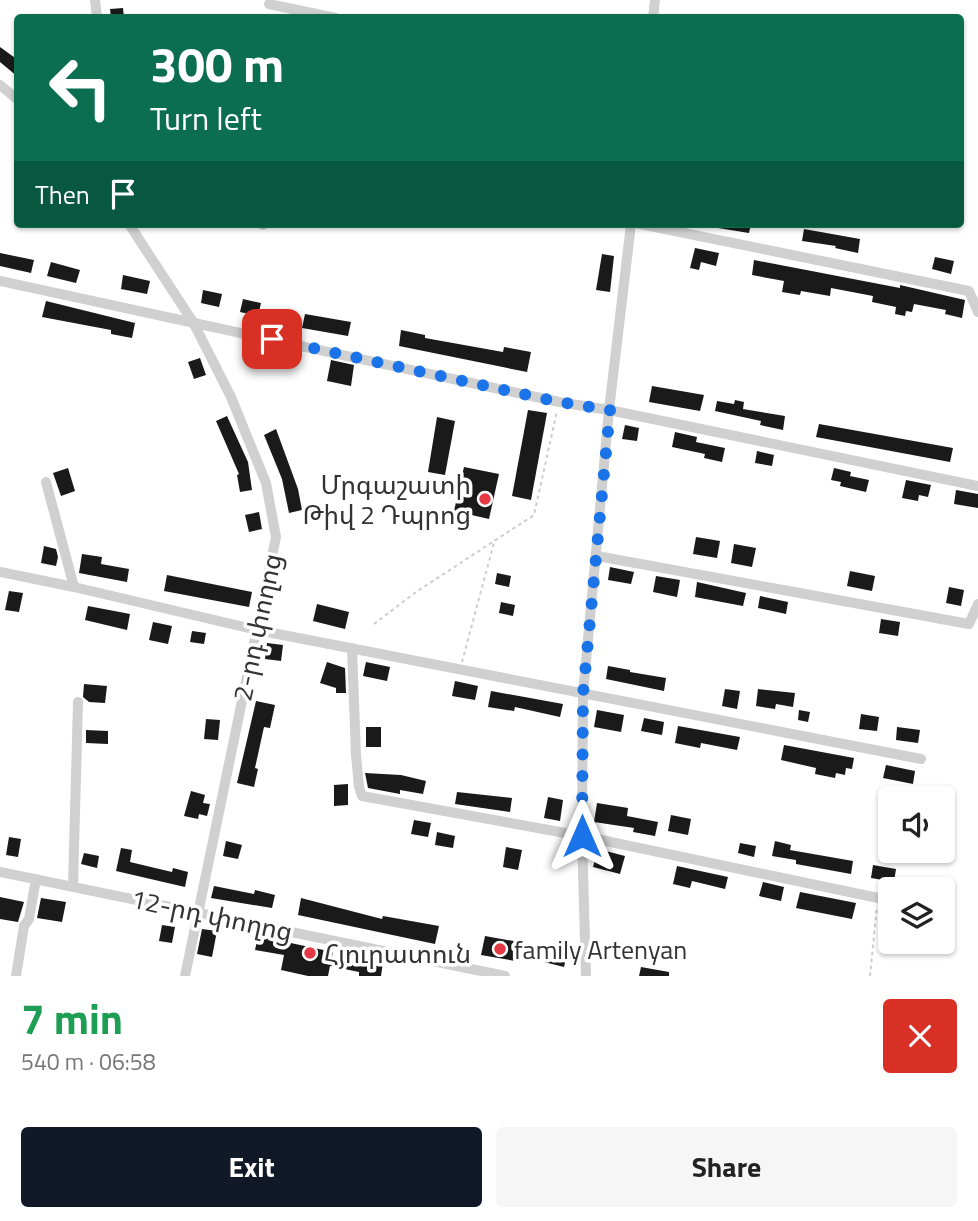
<!DOCTYPE html>
<html lang="en">
<head>
<meta charset="utf-8">
<style>
	body { margin:0; font-family:"Titillium Web","Noto Sans Armenian",sans-serif; background:#f6f6f6; color:#222; height:100vh; display:flex; flex-direction:column; font-size:26px; white-space:nowrap }
	* { box-sizing:border-box; margin:0 }
	p { font-size:23px; color:#767676 }
	.icon { flex:none; width:38px; height:38px; fill:none; stroke:currentColor; stroke-width:2; stroke-linecap:round; stroke-linejoin:round }
	.map { position:relative; height:976px; overflow:hidden }
	.details { display:flex; flex-direction:column; background:#fff; flex:1 }
	.details>* { flex:none }
	.guide { position:absolute; left:14px; top:14px; width:950px; height:214px; border-radius:7px; box-shadow:0 2px 5px #0004; background:#0b6e4f; color:#fff; overflow:hidden }
	.controls { position:absolute; left:878px; top:786px; display:grid; gap:14px }
	.controls a { display:grid; place-items:center; width:77px; height:77px; border-radius:7px; background:#fff; box-shadow:0 2px 5px #0004; font-size:35px }
	.pin { position:absolute; display:grid; place-items:center; width:60px; height:60px; color:#fff; margin:-30px; border-radius:14px; box-shadow:0 4px 10px #0006 }
	.me { position:absolute; width:77px; margin:-38px; rotate:0deg; stroke-linejoin:round; filter:drop-shadow(0 0 5px #0008) }
	.turn { display:flex; align-items:center; gap:24px; height:147px; padding:0 21px; font-size:32px }
	.turn .icon { width:91px; height:91px; stroke-width:2.5 }
	.turn b { display:block; font-size:49px; line-height:60px }
	.then { display:flex; align-items:center; height:66px; padding:0 21px; background:#0003; gap:14px; font-size:26px }
	.round { display:grid; place-items:center; flex:none; width:74px; height:74px; border-radius:7px; background:#f6f6f6 }
	.headline { display:flex; align-items:center; justify-content:space-between; height:119px; padding:0 21px }
	h1 { font-size:42px; font-weight:700; line-height:52px; color:#1e9e55 }
	.primary-button { display:flex; gap:14px; margin-top:auto; padding:14px 21px }
	.primary-button a { flex:1; height:80px; border-radius:7px; background:#111827; color:#fff; font-size:28px; font-weight:700; line-height:80px; text-align:center }
	.primary-button a+a { background:#f6f6f6; color:#222 }
	.map>svg:first-child { display:block }
</style>
</head>
<body>
<div class="map">
<svg width="978" height="976" viewBox="0 0 978 976">
	<rect width="100%" height="100%" fill="#fff"/>
	<!-- building -->
	<g fill="#1a1a1a">
		<polygon points="123,8 124,18 111,18 110,9"/>
		<polygon points="0,47 18,60 18,77 0,62"/>
		<polygon points="719,224 751,224 749,233 718,228"/>
		<polygon points="804,229 860,239 858,253 835,248 836,246 802,241"/>
		<polygon points="695,248 719,253 716,266 701,262 699,270 690,268"/>
		<polygon points="0,253 34,260 31,273 0,266"/>
		<polygon points="602,254 614,256 610,292 596,290"/>
		<polygon points="935,257 954,261 951,274 932,269"/>
		<polygon points="754,260 900,288 900,285 965,300 962,318 945,314 946,310 914,304 912,312 906,311 905,316 895,314 896,307 872,302 873,296 831,288 830,296 801,291 800,295 782,292 784,281 752,275"/>
		<polygon points="51,262 80,270 76,283 47,276"/>
		<polygon points="123,275 150,281 147,294 121,289"/>
		<polygon points="203,290 222,294 219,307 201,303"/>
		<polygon points="243,299 261,303 258,316 240,312"/>
		<polygon points="46,301 135,323 132,338 111,334 111,330 42,317"/>
		<polygon points="305,314 351,322 348,336 302,328"/>
		<polygon points="401,330 425,335 425,338 503,352 504,347 531,352 527,372 399,346"/>
		<polygon points="200,358 206,375 194,379 188,362"/>
		<polygon points="331,360 354,365 351,386 327,381"/>
		<polygon points="652,386 704,395 700,411 649,402"/>
		<polygon points="735,400 744,402 743,409 785,416 783,430 760,425 761,421 715,411 717,401 734,404"/>
		<polygon points="528,410 547,413 531,500 512,496"/>
		<polygon points="227,416 248,462 252,490 240,492 237,475 239,474 216,421"/>
		<polygon points="437,417 455,421 445,475 428,472"/>
		<polygon points="819,424 953,448 950,462 816,437"/>
		<polygon points="625,425 639,428 637,441 622,439"/>
		<polygon points="276,429 298,489 302,510 289,513 282,479 264,435"/>
		<polygon points="675,432 697,437 696,442 725,448 722,462 704,458 705,454 672,447"/>
		<polygon points="757,451 774,455 772,466 755,463"/>
		<polygon points="464,467 499,474 489,519 454,511"/>
		<polygon points="68,468 75,491 61,496 53,473"/>
		<polygon points="834,468 851,472 850,476 869,480 866,492 840,486 841,482 831,480"/>
		<polygon points="906,480 931,485 928,497 919,495 918,501 902,498"/>
		<polygon points="956,490 978,494 978,508 954,504"/>
		<polygon points="259,512 262,529 249,532 245,515"/>
		<polygon points="696,537 720,541 717,558 693,554"/>
		<polygon points="734,544 756,548 752,567 731,563"/>
		<polygon points="44,546 56,549 58,557 56,566 41,563"/>
		<polygon points="82,554 102,557 101,564 129,569 127,582 79,573"/>
		<polygon points="610,567 634,572 631,584 608,580"/>
		<polygon points="850,571 875,576 872,591 847,586"/>
		<polygon points="497,573 511,576 509,587 495,584"/>
		<polygon points="167,575 252,592 249,607 164,591"/>
		<polygon points="656,576 680,580 677,597 653,592"/>
		<polygon points="697,582 746,593 743,606 695,597"/>
		<polygon points="949,587 964,590 961,606 946,603"/>
		<polygon points="9,591 23,593 19,612 5,610"/>
		<polygon points="760,596 788,602 786,614 758,608"/>
		<polygon points="501,602 515,605 513,616 499,613"/>
		<polygon points="317,604 349,612 345,629 313,621"/>
		<polygon points="88,606 130,614 127,630 85,620"/>
		<polygon points="881,619 900,622 898,636 879,633"/>
		<polygon points="153,622 172,626 168,644 149,640"/>
		<polygon points="192,631 206,633 204,644 190,642"/>
		<polygon points="267,643 283,645 281,661 265,659"/>
		<polygon points="327,662 345,668 346,693 336,693 336,688 320,683"/>
		<polygon points="366,662 390,667 387,681 363,676"/>
		<polygon points="608,666 630,670 630,672 666,678 664,691 606,679"/>
		<polygon points="455,681 478,686 475,700 452,696"/>
		<polygon points="84,684 107,686 105,703 89,702 83,697"/>
		<polygon points="725,689 740,691 737,709 722,706"/>
		<polygon points="758,689 795,693 793,707 776,704 775,709 756,706"/>
		<polygon points="491,691 563,704 560,717 515,707 514,711 488,707"/>
		<polygon points="256,701 275,705 270,728 264,727 255,768 258,769 254,787 237,783"/>
		<polygon points="597,710 624,715 621,732 594,727"/>
		<polygon points="799,710 810,712 808,722 798,720"/>
		<polygon points="861,714 879,717 877,731 859,729"/>
		<polygon points="644,718 664,722 662,735 641,731"/>
		<polygon points="206,719 220,720 218,740 204,739"/>
		<polygon points="678,726 740,737 737,750 701,743 700,748 675,743"/>
		<rect x="366" y="727" width="15" height="20"/>
		<polygon points="897,727 920,730 918,743 896,740"/>
		<polygon points="86,730 108,731 108,744 86,743"/>
		<polygon points="784,745 854,758 852,769 846,768 845,775 836,773 835,778 815,774 816,768 781,760"/>
		<polygon points="886,765 915,771 913,784 883,778"/>
		<polygon points="365,773 401,775 426,781 423,794 400,790 400,794 368,788"/>
		<polygon points="348,784 348,805 334,806 334,785"/>
		<polygon points="191,791 205,795 203,803 210,804 207,816 199,814 198,819 184,816"/>
		<polygon points="457,792 512,798 510,812 455,804"/>
		<polygon points="548,797 563,800 560,821 544,818"/>
		<polygon points="597,803 628,808 627,816 658,822 655,836 633,832 634,828 594,822"/>
		<polygon points="671,815 691,819 688,835 668,831"/>
		<polygon points="414,820 431,823 428,837 411,834"/>
		<polygon points="437,832 455,836 453,848 435,845"/>
		<polygon points="9,837 21,839 18,857 6,855"/>
		<polygon points="226,841 242,845 238,859 223,856"/>
		<polygon points="775,841 791,845 790,850 853,861 851,874 796,864 796,860 772,856"/>
		<polygon points="740,843 756,846 754,857 738,853"/>
		<polygon points="506,847 522,850 518,870 503,867"/>
		<polygon points="121,848 132,850 130,862 172,872 173,868 188,872 185,887 116,871"/>
		<polygon points="598,849 625,856 620,874 593,867"/>
		<polygon points="84,853 99,856 97,868 81,864"/>
		<polygon points="873,865 896,869 894,882 871,878"/>
		<polygon points="677,866 728,877 725,889 692,881 690,888 673,884"/>
		<polygon points="763,882 784,887 781,901 759,896"/>
		<polygon points="214,886 254,894 255,890 275,895 272,908 211,898"/>
		<polygon points="800,892 856,903 852,919 796,908"/>
		<polygon points="0,897 24,902 18,922 0,919"/>
		<polygon points="41,898 66,902 62,922 37,918"/>
		<polygon points="301,898 382,919 383,916 439,926 435,944 298,915"/>
		<polygon points="162,925 175,927 172,943 159,941"/>
		<polygon points="202,929 217,931 212,957 197,954"/>
		<polygon points="258,936 333,952 332,957 361,962 362,958 383,962 381,976 359,976 359,972 330,966 328,976 308,976 281,970 284,955 255,950"/>
		<polygon points="485,936 519,942 515,961 481,955"/>
		<polygon points="547,951 567,955 564,967 544,962"/>
		<polygon points="641,967 669,972 669,976 639,976"/>
	</g>
	<g fill="none" stroke-linecap="round" stroke-linejoin="round">
		<!-- path -->
		<g stroke="#cdcdcd" stroke-width="2" stroke-dasharray="3.5 3.5" stroke-linecap="butt">
			<polyline points="374,624 416,592 534,515 557,411"/>
			<polyline points="462,662 495,539"/>
			<polyline points="870,976 877,906"/>
		</g>
		<!-- minor -->
		<g stroke="#d0d0d0" stroke-width="10">
			<polyline points="95,0 97,18"/>
			<polyline points="269,4 336,18"/>
			<polyline points="653,18 655,0"/>
			<polyline points="0,85 18,100"/>
			<polyline points="129,224 193,322 231,397 266,483 276,537 185,976"/>
			<polyline points="263,224 263,225"/>
			<polyline points="640,224 969,291 978,312"/>
			<polyline points="0,281 559,402 609,410 978,486"/>
			<polyline points="46,482 74,587"/>
			<polyline points="597,556 969,624 978,604"/>
			<polyline points="0,572 74,587 257,630 921,759"/>
			<polyline points="352,648 356,755 359,787 362,796 582,836 878,898"/>
			<polyline points="0,872 505,976"/>
			<polyline points="73,886 78,702"/>
			<polyline points="16,976 24,926 29,919 36,879"/>
			<polyline points="586,976 582,836 583,694 609,410 631,224"/>
		</g>
	</g>
	<g fill="none" stroke-linecap="round" stroke-linejoin="round">
		<!-- route -->
		<polyline stroke="#1a73e8" stroke-width="12" stroke-dasharray="0 21.6" points="272,339 559,402 610,410 583,694 582,836"/>
	</g>
	<!-- markers -->
	<g fill="#e63946" stroke="#fff" stroke-width="2.5">
		<circle cx="485" cy="499" r="7"/>
		<circle cx="500" cy="949" r="7"/>
		<circle cx="310" cy="953" r="7"/>
	</g>
	<g text-anchor="middle" dominant-baseline="central" stroke-width="7" stroke-linejoin="round" paint-order="stroke">
		<!-- poi labels -->
		<g font-size="26" fill="#333" stroke="#fff" text-anchor="start">
			<text x="471" y="484" text-anchor="end">Մրգաշատի<tspan x="471" dy="30">Թիվ 2 Դպրոց</tspan></text>
			<text x="514" y="949">family Artenyan</text>
			<text x="324" y="953">Հյուրատուն</text>
		</g>
		<!-- street labels -->
		<g font-size="26" fill="#333" stroke="#fff">
			<text transform="translate(257 627) rotate(-78)">2-րդ փողոց</text>
			<text transform="translate(212 915) rotate(12)">12-րդ փողոց</text>
		</g>
	</g>
</svg>
<div class="controls">
<a><svg class="icon" aria-label="sound" viewBox="0 0 24 24"><path d="M4 9h4l5-4v14l-5-4H4zM17 9q2 3 0 6"/></svg></a>
<a><svg class="icon" aria-label="layers" viewBox="0 0 24 24"><path d="M12 4l9 5-9 5-9-5zM3 14l9 5 9-5"/></svg></a>
</div>
<div class="pin" style="left:272px;top:339px;background:#d93025"><svg class="icon" aria-label="arrive" viewBox="0 0 24 24"><path d="M6 21V4h12l-3 4 3 4H6"/></svg></div>
<svg class="me" style="left:582px;top:836px" viewBox="-20 -20 40 40"><path d="M0-17L14 15 0 8-14 15z" fill="#1a73e8" stroke="#fff" stroke-width="4"/></svg>
<div class="guide">
<div class="turn"><svg class="icon" aria-label="left" viewBox="0 0 24 24"><path d="M17 20v-9H6M10 6l-5 5 5 5"/></svg><div><b>300 m</b>Turn left</div></div>
<div class="then">Then<svg class="icon" aria-label="arrive" viewBox="0 0 24 24"><path d="M6 21V4h12l-3 4 3 4H6"/></svg></div>
</div>
</div>
<section class="details">
<div class="headline"><div><h1>7 min</h1><p>540 m · 06:58</p></div><a class="round" style="background:#d93025;color:#fff"><svg class="icon" aria-label="close" viewBox="0 0 24 24"><path d="M6 6l12 12M18 6L6 18"/></svg></a></div>
<div class="primary-button"><a>Exit</a><a>Share</a></div>
</section>
</body>
</html>
